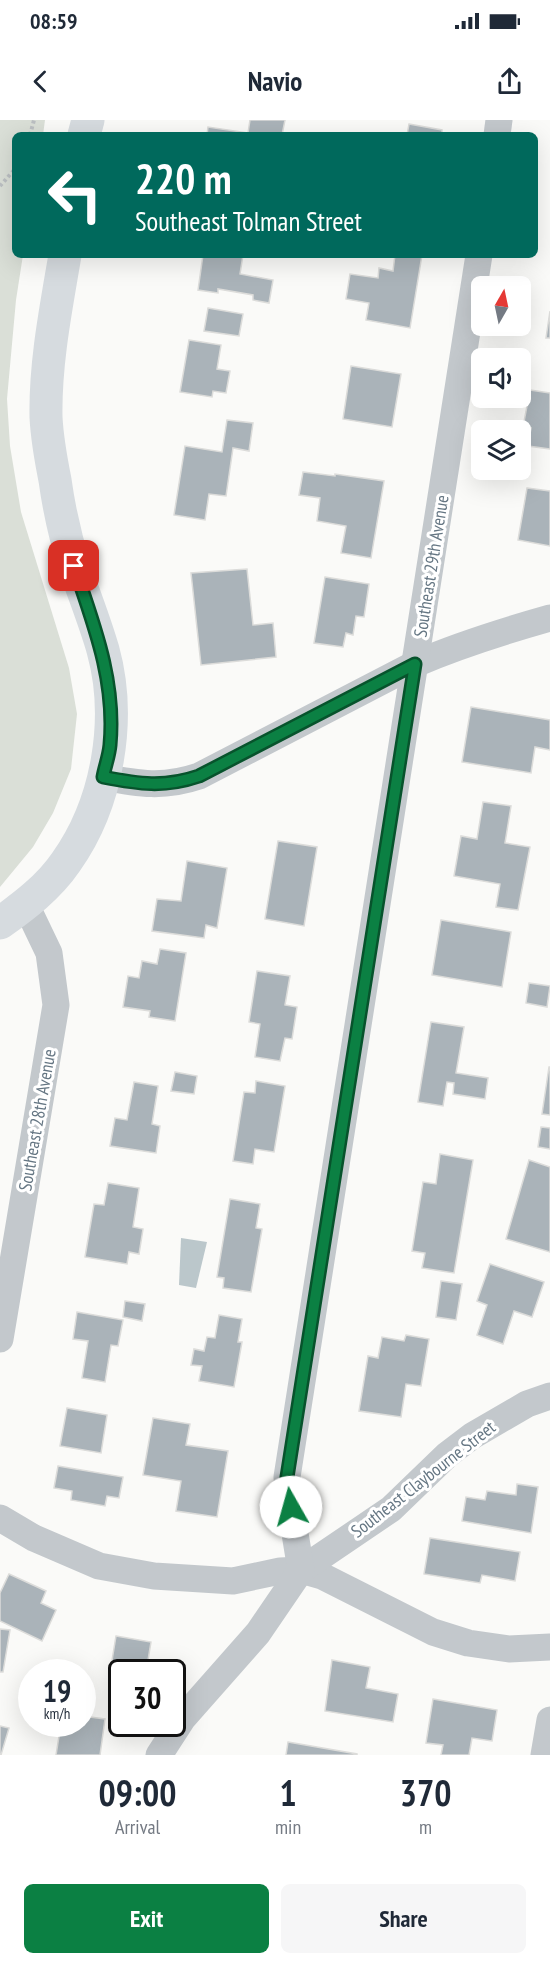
<!DOCTYPE html>
<html lang="en">
<head>
<meta charset="utf-8">
<style>
	body { margin:0; font-family:"PT Sans Narrow",sans-serif; background:#f6f6f7; color:#1f2937; height:100vh; display:flex; flex-direction:column; font-size:22px; white-space:nowrap }
	* { box-sizing:border-box; margin:0 }
	p { font-size:20px; color:#747a83 }
	.icon { flex:none; width:33px; height:33px; fill:none; stroke:currentColor; stroke-width:2; stroke-linecap:round; stroke-linejoin:round }
	.map { position:relative; height:1635px; overflow:hidden }
	.sheet { display:flex; flex-direction:column; background:#fff; flex:1 }
	.sheet>* { flex:none }
	.banner { position:absolute; left:12px; top:12px; width:526px; height:126px; border-radius:9px; box-shadow:0 6px 24px #0002; background:#00695c; color:#fff; overflow:hidden }
	.needle { width:39px; rotate:9deg }
	.buttons { position:absolute; left:471px; top:156px; display:grid; gap:12px }
	.buttons a { display:grid; place-items:center; width:60px; height:60px; border-radius:9px; background:#fff; box-shadow:0 6px 24px #0002; font-size:30px }
	.speed { position:absolute; left:18px; top:1539px; display:flex; gap:12px; font-size:30px; font-weight:700; text-align:center }
	.speed>* { display:grid; place-content:center; width:78px; height:78px; border-radius:50%; background:#fff; box-shadow:0 6px 24px #0002; line-height:1 }
	.speed small { font-size:15px; font-weight:400 }
	.speed .limit { border:3px solid #111; border-radius:9px; background:#fff; color:#111 }
	.pin { position:absolute; display:grid; place-items:center; width:51px; height:51px; color:#fff; margin:-26px; border-radius:12px; box-shadow:0 3px 9px #0006 }
	.me { position:absolute; width:66px; margin:-33px; rotate:353deg; stroke-linejoin:round; filter:drop-shadow(0 0 4px #0008) }
	.turn { display:flex; align-items:center; gap:21px; height:126px; padding:0 24px; font-size:27px }
	.turn .icon { width:78px; height:78px; stroke-width:2.5 }
	.turn b { display:block; font-size:42px; line-height:51px }
	.eta { display:flex; justify-content:space-evenly; align-items:center; height:102px; text-align:center }
	.eta b { font-size:36px; font-weight:700; line-height:42px }
	.cta { display:flex; gap:12px; margin-top:auto; padding:12px 24px }
	.cta a { flex:1; height:69px; border-radius:9px; background:#0b8043; color:#fff; font-size:24px; font-weight:700; line-height:69px; text-align:center }
	.cta a+a { background:#f6f6f7; color:#1f2937 }
	.status { display:flex; justify-content:space-between; align-items:center; height:42px; padding:0 30px; background:#fff; direction:ltr }
	.status svg { height:16px; fill:currentColor }
	header { display:flex; justify-content:space-between; align-items:center; height:78px; padding:0 24px; background:#fff; font-size:27px; font-weight:700 }
	.map>svg:first-child { display:block }
</style>
</head>
<body>
<div class="status"><b>08:59</b><svg viewBox="0 0 49 12"><path d="M0 12V9h3v3zM5 12V6h3v6zM10 12V3h3v9zM15 12V0h3v12zM26 1h20v11H26zM47 4h2v5h-2z"/></svg></div>
<header><svg class="icon" aria-label="back" viewBox="0 0 24 24"><path d="M15 5l-7 7 7 7"/></svg>Navio<svg class="icon" aria-label="share" viewBox="0 0 24 24"><path d="M12 15V3M7 8l5-5 5 5M5 13v7h14v-7"/></svg></header>
<div class="map">
<svg width="550" height="1635" viewBox="0 0 550 1635">
	<rect width="100%" height="100%" fill="#fafaf8"/>
	<!-- green -->
	<polygon fill="#dadfd7" points="0,0 45,0 43,15 15,15 15,135 23,135 16,180 7,279 10,326 21,392 69,548 77,594 71,649 53,693 33,727 0,767"/>
	<!-- water -->
	<polygon fill="#bbc7cb" points="181,1118 207,1122 196,1168 179,1165"/>
	<!-- building -->
	<g fill="#aab3b9" stroke="#dcdcda" stroke-width="1.5">
		<polygon points="250,0 285,0 282,15 207,15 208,7 248,13"/>
		<polygon points="409,4 442,10 442,15 407,15"/>
		<polygon points="203,135 243,135 240,154 273,160 269,183 253,180 253,175 218,169 218,173 198,170"/>
		<polygon points="395,135 422,135 410,208 366,200 369,183 346,179 350,154 378,158 379,148 393,151"/>
		<polygon points="208,188 243,194 239,216 204,211"/>
		<polygon points="550,191 550,218 546,218"/>
		<polygon points="189,220 221,225 217,249 230,251 226,273 213,271 212,277 180,272"/>
		<polygon points="351,246 401,254 392,307 343,299"/>
		<polygon points="530,270 550,273 550,329 528,326 531,308 523,307"/>
		<polygon points="227,300 253,303 249,331 233,328 226,376 209,374 205,400 174,395 185,326 222,332"/>
		<polygon points="303,352 335,356 335,354 384,361 371,438 341,433 346,406 317,401 320,378 299,375"/>
		<polygon points="527,368 550,371 550,426 518,420"/>
		<polygon points="247,449 253,505 273,503 276,537 201,545 191,453"/>
		<polygon points="325,457 369,464 364,497 356,496 353,515 346,513 343,527 314,523"/>
		<polygon points="471,587 550,600 550,630 535,627 531,653 462,642"/>
		<polygon points="483,682 511,686 505,723 530,727 518,790 496,787 500,764 454,756 461,716 477,719"/>
		<polygon points="278,721 317,727 304,806 265,799"/>
		<polygon points="187,741 227,748 217,808 206,805 204,818 152,811 157,779 181,781"/>
		<polygon points="441,800 511,812 502,867 432,855"/>
		<polygon points="160,829 186,833 175,901 149,897 150,891 123,887 128,856 139,858 142,841 157,844"/>
		<polygon points="257,851 290,856 285,885 297,887 292,919 285,918 280,941 255,937 260,904 249,902"/>
		<polygon points="529,863 550,866 547,887 526,883"/>
		<polygon points="431,902 464,907 456,953 488,958 485,979 453,974 454,963 447,962 443,986 418,982"/>
		<polygon points="549,947 550,947 550,995 542,994"/>
		<polygon points="175,952 197,956 194,974 171,971"/>
		<polygon points="256,961 285,966 274,1032 255,1029 253,1044 233,1041 244,972 255,973"/>
		<polygon points="134,962 158,966 152,1004 160,1006 156,1033 110,1026 115,998 127,1000"/>
		<polygon points="541,1007 550,1008 550,1029 538,1027"/>
		<polygon points="440,1034 473,1040 454,1153 422,1148 425,1133 412,1131 423,1062 436,1064"/>
		<polygon points="529,1040 550,1047 550,1132 506,1119"/>
		<polygon points="108,1063 139,1068 133,1107 143,1109 139,1134 129,1132 127,1144 85,1137 94,1084 104,1085"/>
		<polygon points="230,1079 260,1084 256,1108 262,1109 251,1172 223,1168 224,1158 217,1157"/>
		<polygon points="490,1144 544,1162 532,1197 514,1191 503,1224 477,1215 487,1185 477,1181"/>
		<polygon points="441,1161 462,1164 456,1200 436,1197"/>
		<polygon points="125,1181 145,1184 142,1201 123,1197"/>
		<polygon points="77,1192 123,1200 118,1226 111,1225 105,1262 82,1258 88,1221 73,1219"/>
		<polygon points="219,1195 242,1199 238,1222 242,1222 234,1267 199,1261 202,1246 191,1245 194,1229 204,1231 207,1217 215,1218"/>
		<polygon points="406,1215 429,1219 421,1266 406,1264 401,1297 359,1291 368,1236 378,1238 382,1217 404,1221"/>
		<polygon points="67,1288 107,1295 101,1333 60,1326"/>
		<polygon points="153,1298 190,1304 186,1325 228,1331 217,1397 176,1391 181,1361 143,1355"/>
		<polygon points="58,1346 123,1357 119,1378 107,1376 105,1386 71,1380 72,1371 54,1368"/>
		<polygon points="517,1364 538,1367 531,1413 462,1401 466,1377 485,1380 487,1371 516,1375"/>
		<polygon points="430,1418 520,1432 515,1461 482,1455 480,1463 424,1454"/>
		<polygon points="9,1454 46,1471 41,1483 56,1490 42,1521 0,1501 0,1473"/>
		<polygon points="0,1509 10,1510 3,1552 0,1552"/>
		<polygon points="116,1516 151,1522 146,1552 122,1552 122,1561 109,1559"/>
		<polygon points="332,1540 370,1547 366,1568 398,1574 393,1602 325,1591"/>
		<polygon points="433,1579 497,1590 492,1621 472,1618 469,1635 441,1635 443,1625 426,1623"/>
		<polygon points="82,1596 105,1599 100,1635 56,1635 61,1604 82,1604"/>
		<polygon points="0,1606 9,1608 1,1635 0,1635"/>
		<polygon points="288,1622 357,1634 357,1635 286,1635"/>
	</g>
	<g fill="none" stroke-linecap="round" stroke-linejoin="round">
		<!-- path -->
		<g stroke="#bbbfc2" stroke-width="4" stroke-dasharray="3 3" stroke-linecap="butt">
			<polyline points="30,15 34,0"/>
			<polyline points="0,66 15,49"/>
		</g>
		<!-- street -->
		<g stroke="#c3c8cc" stroke-width="27">
			<polyline points="497,15 499,0"/>
			<path d="M103,657c36,7 61,11 96,-1l216,-112c44,-19 89,-33 135,-46"/>
			<polyline points="0,1219 56,885 49,833 26,785"/>
			<polyline points="0,1398 34,1418 99,1446 154,1456 233,1461 280,1451 301,1450 322,1456 433,1512 468,1523 509,1529 550,1527"/>
			<polyline points="301,1450 391,1389 447,1335 472,1316 527,1284 550,1276"/>
			<polyline points="159,1635 183,1598 258,1513 301,1450 288,1371 287,1357 479,135"/>
			<polyline points="544,1635 550,1600"/>
		</g>
		<!-- secondary -->
		<g stroke="#d6dbdf" stroke-width="33">
			<polyline points="84,15 88,0"/>
			<path d="M0,803c24,-17 49,-36 66,-61 42,-59 56,-143 37,-212 -8,-28 -19,-55 -28,-82 -9,-28 -16,-59 -20,-88 -4,-20 -8,-43 -9,-63 -1,-54 10,-109 19,-162"/>
		</g>
	</g>
	<g fill="none" stroke-linecap="round" stroke-linejoin="round">
		<!-- route casing -->
		<g stroke="#07532c" stroke-width="15">
			<path id="route" d="M74,446c20,59 42,115 36,179 -1,11 -5,21 -7,32 36,7 61,11 96,-1l216,-112 -128,813 4,30"/>
		</g>
		<!-- route -->
		<use href="#route" stroke="#0b8043" stroke-width="10"/>
	</g>
	<g text-anchor="middle" dominant-baseline="central" stroke-width="6" stroke-linejoin="round" paint-order="stroke">
		<!-- street labels -->
		<g font-size="18" fill="#657683" stroke="#fff">
			<text transform="translate(431 446) rotate(-81)">Southeast 29th Avenue</text>
			<text transform="translate(37 1000) rotate(-80)">Southeast 28th Avenue</text>
			<text transform="translate(423 1359) rotate(-38)">Southeast Claybourne Street</text>
		</g>
	</g>
</svg>
<div class="buttons">
<a><svg class="needle" viewBox="-14 -14 28 28"><path d="M0-13l5 13h-10z" fill="#e53935"/><path d="M0 13l5-13h-10z" fill="#747a83"/></svg></a>
<a><svg class="icon" aria-label="sound" viewBox="0 0 24 24"><path d="M4 9h4l5-4v14l-5-4H4zM17 9q2 3 0 6"/></svg></a>
<a><svg class="icon" aria-label="layers" viewBox="0 0 24 24"><path d="M12 4l9 5-9 5-9-5zM3 14l9 5 9-5"/></svg></a>
</div>
<div class="speed"><div>19<small>km/h</small></div><div class="limit">30</div></div>
<div class="pin" style="left:74px;top:446px;background:#d93025"><svg class="icon" aria-label="arrive" viewBox="0 0 24 24"><path d="M6 21V4h12l-3 4 3 4H6"/></svg></div>
<svg class="me" style="left:291px;top:1387px" viewBox="-20 -20 40 40"><circle r="19" fill="#fff"/><path d="M0-13L10 11 0 6-10 11z" fill="#0b8043"/></svg>
<div class="banner">
<div class="turn"><svg class="icon" aria-label="left" viewBox="0 0 24 24"><path d="M17 20v-9H6M10 6l-5 5 5 5"/></svg><div><b>220 m</b>Southeast Tolman Street</div></div>
</div>
</div>
<section class="sheet">
<div class="eta">
<div><b>09:00</b><p>Arrival</p></div>
<div><b>1</b><p>min</p></div>
<div><b>370</b><p>m</p></div>
</div>
<div class="cta"><a>Exit</a><a>Share</a></div>
</section>
</body>
</html>
